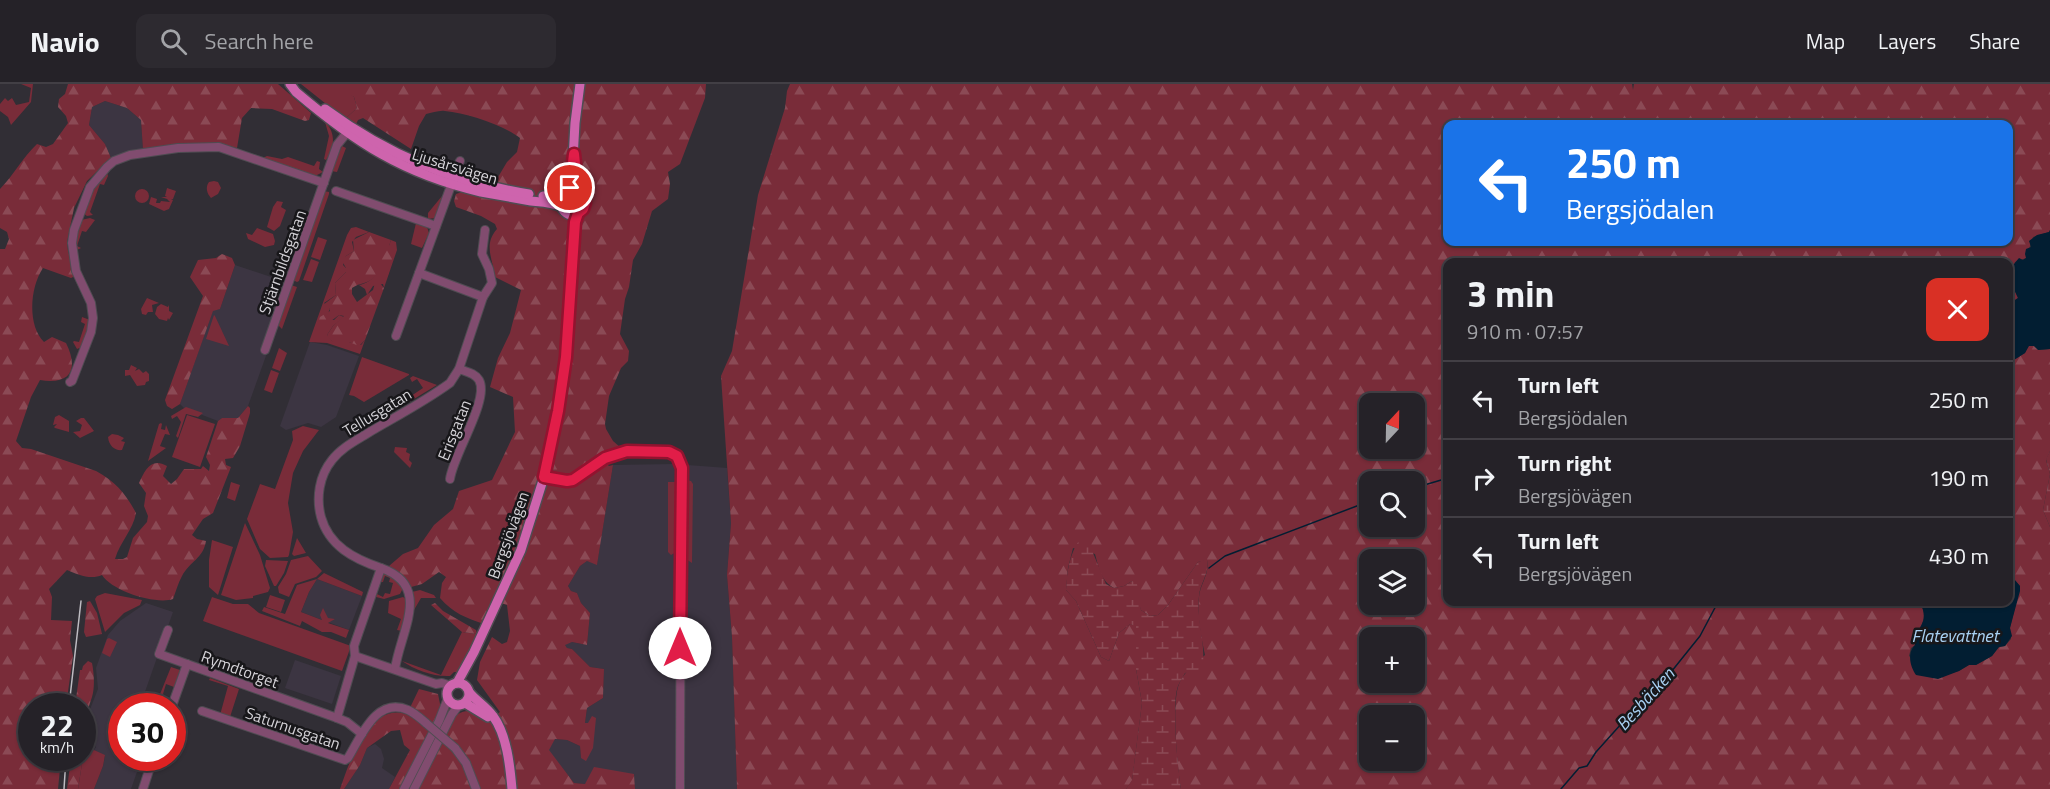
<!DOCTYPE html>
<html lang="en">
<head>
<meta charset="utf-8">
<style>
	body { margin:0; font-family:"Titillium Web",sans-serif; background:#2d2a30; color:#f1f3f6; height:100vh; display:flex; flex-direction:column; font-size:22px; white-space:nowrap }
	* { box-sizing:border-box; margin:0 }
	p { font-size:20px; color:#a3a4a8 }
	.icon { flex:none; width:33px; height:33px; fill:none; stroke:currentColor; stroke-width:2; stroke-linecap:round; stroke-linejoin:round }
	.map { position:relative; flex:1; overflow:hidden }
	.side { position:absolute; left:1443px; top:174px; width:570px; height:348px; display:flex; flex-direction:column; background:#252228; border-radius:12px; box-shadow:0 2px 4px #0004,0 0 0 2px #423f45 }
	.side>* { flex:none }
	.banner { position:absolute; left:1443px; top:36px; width:570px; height:126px; border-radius:12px; box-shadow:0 2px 4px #0004,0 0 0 2px #423f45; background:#1a73e8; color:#fff; overflow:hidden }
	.needle { width:39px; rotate:22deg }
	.tools { position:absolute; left:1359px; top:309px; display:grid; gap:12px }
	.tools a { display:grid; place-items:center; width:66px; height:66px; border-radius:12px; background:#252228; box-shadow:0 2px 4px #0004,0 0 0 2px #423f45; font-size:30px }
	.speed { position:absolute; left:18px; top:609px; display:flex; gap:12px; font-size:30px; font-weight:700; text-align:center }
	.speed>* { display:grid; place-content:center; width:78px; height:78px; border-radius:50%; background:#252228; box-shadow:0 2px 4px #0004,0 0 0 2px #423f45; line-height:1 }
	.speed small { font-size:15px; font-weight:400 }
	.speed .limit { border:9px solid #d22; background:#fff; color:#111 }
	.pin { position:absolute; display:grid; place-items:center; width:51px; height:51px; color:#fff; margin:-26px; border:3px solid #fff; border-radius:50%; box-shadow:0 2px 6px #0007 }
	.me { position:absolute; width:66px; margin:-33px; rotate:0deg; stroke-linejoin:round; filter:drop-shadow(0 0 4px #0008) }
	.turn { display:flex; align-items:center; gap:21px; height:126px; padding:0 24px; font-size:27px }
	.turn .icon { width:78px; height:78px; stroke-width:2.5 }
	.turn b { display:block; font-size:42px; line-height:51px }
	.round { display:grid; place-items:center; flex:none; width:63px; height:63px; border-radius:12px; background:#2d2a30 }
	.summary { display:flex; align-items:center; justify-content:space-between; height:102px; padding:0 24px }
	h1 { font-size:36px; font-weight:700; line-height:45px }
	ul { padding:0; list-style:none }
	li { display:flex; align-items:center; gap:18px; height:78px; padding:0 24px; border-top:2px solid #423f45 }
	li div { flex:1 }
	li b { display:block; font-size:22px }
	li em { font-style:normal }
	header { display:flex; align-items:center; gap:36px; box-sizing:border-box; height:84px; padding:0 30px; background:#252228; border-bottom:2px solid #423f45 }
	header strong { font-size:28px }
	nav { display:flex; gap:33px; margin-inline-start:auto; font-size:21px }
	.search { width:420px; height:54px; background:#2d2a30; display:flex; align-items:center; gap:15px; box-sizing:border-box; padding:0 21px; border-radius:12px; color:#a3a4a8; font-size:22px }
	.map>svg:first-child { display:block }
</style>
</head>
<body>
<header>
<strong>Navio</strong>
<div class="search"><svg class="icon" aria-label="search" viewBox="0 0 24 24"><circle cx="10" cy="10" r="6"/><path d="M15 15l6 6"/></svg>Search here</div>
<nav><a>Map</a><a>Layers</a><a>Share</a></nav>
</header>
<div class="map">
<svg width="2050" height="705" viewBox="0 0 2050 705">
	<defs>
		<pattern id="forest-firs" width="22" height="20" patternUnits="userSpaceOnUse" patternTransform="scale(1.5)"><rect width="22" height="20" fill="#792c39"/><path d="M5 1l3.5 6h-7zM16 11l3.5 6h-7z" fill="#8b4a55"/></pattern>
		<pattern id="wetland-marsh" width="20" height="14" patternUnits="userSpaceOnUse" patternTransform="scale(1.5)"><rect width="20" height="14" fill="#792c39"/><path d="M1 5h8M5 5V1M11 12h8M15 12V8" fill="none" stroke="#8b4a55"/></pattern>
	</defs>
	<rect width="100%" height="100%" fill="#312e35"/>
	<!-- built -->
	<g fill="#3c3542">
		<polygon points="105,17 127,24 141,36 143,66 111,74 105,60 89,41 92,23"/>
		<polygon points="235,181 286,198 260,266 267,269 248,322 238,334 222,334 218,337 184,324 180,320 213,226 220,225"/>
		<polygon points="310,258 327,261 359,272 336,333 321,343 308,339 286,346 280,342"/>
		<polygon points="674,380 727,384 731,439 727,491 732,553 737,705 635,705 634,690 585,700 574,699 548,666 555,655 567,656 580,662 581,674 588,639 585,639 587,624 603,614 604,585 590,583 572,565 567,564 564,560 572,558 587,561 590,529 581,519 577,509 571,507 568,502 580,482 587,477 597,480 613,381"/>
		<polygon points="317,495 362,512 349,546 301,528 309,508"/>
		<polygon points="146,519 173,528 140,622 122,622 122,674 133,674 127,680 138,685 131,705 94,705 103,682 105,672 94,666 96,663 90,655 87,642 89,628 98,605 96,584 108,551 120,537"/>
		<polygon points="295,576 341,592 332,620 285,604"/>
		<polygon points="375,660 381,665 384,675 382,684 395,693 389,705 344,705 360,681 367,664"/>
	</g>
	<!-- green -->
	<g fill="#792c39">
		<polygon points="21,0 33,0 31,18 11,41 8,33 0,27 0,20 5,14 8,17 12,14 16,21 29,18 31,4"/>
		<polygon points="301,0 350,0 350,10 354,13 357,24 345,35"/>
		<path d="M325,38c11,10 10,27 1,38l-2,-1 5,-23z"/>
		<polygon points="342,62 346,64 337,88 331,87"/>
		<polygon points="267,72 282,75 288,73 314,82 317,77 320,78 319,85 323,88 315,92 263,74"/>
		<polygon points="107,88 108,92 104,101 100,100 90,128 93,131 87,132 83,129 94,102"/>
		<path d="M214,97l4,1 3,6 -3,6 -7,4c-4,-4 -6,-11 -2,-16z"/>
		<polygon points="167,104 176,107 173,115 171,115 173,116 169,125 164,127 149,120 151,113 157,115 156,119 160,119 161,117 170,118 167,115 161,113 167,113 165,112"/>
		<circle cx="142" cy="112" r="7"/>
		<polygon points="324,107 329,108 329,110 299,197 297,198 293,196"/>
		<polygon points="442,112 435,134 428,135 428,129"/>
		<polygon points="277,117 283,118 281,123 286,126 280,142 274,147 267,143 273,123"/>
		<polygon points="90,134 95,136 86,148 82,147 77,162 81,164 77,166 74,158 81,136"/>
		<polygon points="416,139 427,143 429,149 422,164 411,160"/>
		<polygon points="356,143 369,148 356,153 352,158 354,167 346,172 343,181 346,184 346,188 335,199 336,211 324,219 330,225 325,235 334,236 339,231 344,233 333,242 327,251 332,257 349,258 361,261 365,256 360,270 327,259 309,258 347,151 351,144"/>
		<polygon points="257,144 273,150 275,157 274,161 265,163 248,155 246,149 252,151"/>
		<polygon points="318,153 327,156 320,176 311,173"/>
		<path d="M391,156l5,2 1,8 -13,38 -1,-4 -10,2 -6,9 -2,-6 -6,-4c20,-3 26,-29 32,-45z"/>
		<polygon points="311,175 319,178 312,198 303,196"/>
		<polygon points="291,201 297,203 282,245 277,240"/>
		<polygon points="147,214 159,219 152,221 153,228 148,228 146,231 142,230 141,225"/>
		<polygon points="161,220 168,223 169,221 169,227 173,229 169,236 168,234 167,237 159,235 155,230 157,223"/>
		<polygon points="214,231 215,232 229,262 206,255"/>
		<polygon points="82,233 90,236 82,263 77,265 73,258 74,257 79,258 85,240 81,238"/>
		<polygon points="279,264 287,269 280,287 272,284"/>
		<polygon points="362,273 409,290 409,291 364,318 354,312 349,311"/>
		<polygon points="131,281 137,284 135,287 139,285 143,289 146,287 149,290 149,297 146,298 145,301 137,302 130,291 125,292 125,286 129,286"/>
		<polygon points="271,286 279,289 272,309 264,306"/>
		<polygon points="413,292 437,301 404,321 402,318 423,304 417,295 412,298 410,294"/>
		<polygon points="186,323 203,329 198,333 186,330 178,354 176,352 181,338 177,332 172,335 171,332"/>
		<polygon points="59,331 69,337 69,348 55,344 54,343 57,340 53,341 55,333"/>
		<polygon points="187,331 215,340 200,383 172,373"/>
		<polygon points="81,334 84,334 94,347 80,354 73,348 80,347 82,341 76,337"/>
		<polygon points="161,339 162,340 161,345 165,346 166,341 170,351 165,350 160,362 166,364 148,377 159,340"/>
		<polygon points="303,342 319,346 303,367 293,389 288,419 293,448 289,471 288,473 270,474 260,465 247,435 260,400 275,405 293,356 292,347"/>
		<path d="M112,350l6,1 6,3 -3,3 4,1 -3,8c-6,1 -13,-3 -14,-13z"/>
		<polygon points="395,363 407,364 406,368 410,370 409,376 412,379 410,384 394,368"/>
		<polygon points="686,396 691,397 693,400 692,479 686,475 685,468 684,399"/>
		<polygon points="231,398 240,401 235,417 227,414"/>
		<polygon points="668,398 675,398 676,400 676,468 671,471 668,468"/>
		<polygon points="245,439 260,471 270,504 268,508 253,512 253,514 236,516 221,511"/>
		<polygon points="297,454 306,469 294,472 292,470"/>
		<polygon points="212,456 233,463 218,511 209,503 209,476"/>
		<polygon points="308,472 322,487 316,493 295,500 289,513 279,509 278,503 286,490 291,476"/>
		<polygon points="266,476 288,477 284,489 276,502 274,502 265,482"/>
		<polygon points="324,489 363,508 362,512 317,495 309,508 301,528 322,536 320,531 323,524 328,534 335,535 328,539 349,546 346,554 331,548 322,548 302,537 300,542 262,527 264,523 285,530 297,501 317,495"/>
		<polygon points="384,490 394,493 403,504 400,510 384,515 376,513 377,510 383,513 385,509 390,510 393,499 389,498 390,494 385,492 383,498 380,498"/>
		<polygon points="420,506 434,511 436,514 421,514 414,526 412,508"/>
		<polygon points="105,509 142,516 140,521 124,529 105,548 95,515 97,512"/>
		<polygon points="270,511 285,516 281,528 266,523"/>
		<polygon points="212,513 233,520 248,520 259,529 351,562 342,587 203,537"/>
		<polygon points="403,513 407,516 407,528 402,547 397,546 401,535 388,529 389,517"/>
		<path d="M462,548l15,2 -15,38h-8l-4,4c-16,1 -35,-6 -48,-15l39,14z"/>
		<polygon points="109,554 117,558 110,573 102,569 107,555"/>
		<polygon points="171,583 180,586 174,603 166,600 163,610 165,616 161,622 156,620"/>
		<polygon points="210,594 239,605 230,633 220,631 228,602 209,596"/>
		<polygon points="94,666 105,671 103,682 94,705 78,705 83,673"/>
	</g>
	<!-- forest -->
	<g fill="url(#forest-firs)" fill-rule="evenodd">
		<path d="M68,0h210l33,29 -2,7 -4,1 -33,-12 -21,-1 -9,10 -5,30c-32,-8 -62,-2 -94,2l-2,-30 -14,-12 -22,-7 -13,6 -3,18 16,19 6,14 -24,23 -13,27 -7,34 1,9 7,25 -4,2 -28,-10c-13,19 -16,57 1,74l8,-5 14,6c13,26 5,42 -26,37l-9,17 -15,44 6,7 9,1 65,22c19,10 30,23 40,42 -3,17 -16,29 -21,46h8l4,-2 6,-19 14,-16 1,-6 -4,-10 2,-13 -7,-10c6,-13 12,-26 28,-17l-4,10 8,8 6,-5 7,-10h17l2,-3 6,5 1,-6 -4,-8 12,-36 4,-3h16l10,-12 2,2v5l-10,33 -7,12 -8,1 1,6 5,2 -18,46 -10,6 -11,16 5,4 9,2c-3,18 -16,20 -24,35 -4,7 -6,15 -9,23 -17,6 -61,-8 -71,-24 -11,5 -24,0 -35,-5l-18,19 3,8 -1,23 21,1 -2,19 3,16 -7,50h-34v52h29l-3,31h-58v-540h5l4,-10 -2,-7 -7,-4v-39c14,-14 22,-31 37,-45l9,3 7,-3 15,-21 -2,-7 -8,-9 1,-8 6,-5z"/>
		<path d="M350,0h356l-1,14 -25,66 -12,8 2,12 -2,15 -16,12 -10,33 -9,16 -4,27 -4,12 -5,35 9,17 -1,10 -7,7 -12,28 -4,28 1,5 7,12 8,7 -21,9 9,9 4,-1 -16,100 -10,-4 -7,5 -12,20 3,5 6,2 4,10 9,10 -3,32 -15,-3 -7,3 2,3 5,1 18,18 14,2 -1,29 -16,10 -2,15h3l4,-7 4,2 -3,30 -7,13 -5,-3 -1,-12 -13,-6 -12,-1 -6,11 25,33 11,1 9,-17 40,7 1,15h-246l21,-39 -6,-5 -4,-15 -9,1 -24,17 -7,17 -16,24h-4c10,-28 28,-87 67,-75l12,-25 19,5 2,10 18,10c11,-7 20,-1 31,6l11,-8 -23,-32 3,-18 12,-25 10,7 5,-2 3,-11 -3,-26 -12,-4 -11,23c-18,-6 -31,-11 -44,-26l2,-15 4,-6 -7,-5 -17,12 -11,3 -7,-10 -15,-11 14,-12 15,-6 16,-23 19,-16 6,-18 33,-11 23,-48 -2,-35 -23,-10 8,-29 12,-25 11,-43 -26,-13c-2,-18 -12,-32 2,-48l-2,-5 -14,-8 -25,-9 -2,-6 2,-7 6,-2 26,2 19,-32 10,-10 3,-14c-17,-13 -53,-25 -75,-27 -6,-1 -13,2 -19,3l-7,12 -8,23 -48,-31 -5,2 -3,6 -10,-7 12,-11 -3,-11 -4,-2z"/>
		<path d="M790,0h842l1,6 1,-6h416v146l-1,2 -16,5 -7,21 -11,4 -6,17 9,19 -9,6 -1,-42h-560v340h472c11,23 -5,23 -5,43l-4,3 -2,8 26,22 24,-7 10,-6h7l16,-9 7,-9 6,-1 6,-7 -1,-11 10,-42 -6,-7 -5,-1v-215l16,-10 3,-7h6l5,4 11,-1v102l-4,9 4,14 -7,36 7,17v262h-869c-4,-23 -9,-81 -3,-102 4,-14 17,-23 27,-32 -4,-19 -8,-39 -6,-58 1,-13 11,-23 8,-37l-9,2 -30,43 -10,10 -8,1 -9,-6 -9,-29 -8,5 -10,2c-13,-7 -15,-20 -19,-34l-22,-6 -5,20 -2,22 10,11 25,56 8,4 10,-28 11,-9 6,1v44l6,34 -10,78 -6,8h-389l-5,-152 -5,-62 4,-52 -10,-147 11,-25 26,-156 27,-87 2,-17zM1448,40h560v118h-560zM1370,320h44v44h-44zM1370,398h44v44h-44zM1370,476h44v44h-44zM1370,554h44v44h-44zM1370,632h44v44h-44z"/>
		<path d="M369,148l22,8 -2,6 5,8 -6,21 -5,6 -7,-6c-8,10 -16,7 -24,13v6l5,8 16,-12 2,-7 4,-1 5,6 -19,52 -6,6 -10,-4 -5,3c-7,-1 -14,-3 -17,-10l6,-9 11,-10 -5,-1 -8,6 -12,-1 1,-3 10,-6v-2l-7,-4 13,-10 -1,-12 11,-11v-4l-4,-7 4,-5 8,-5 -1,-11z"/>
		<polygon points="222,170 232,174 235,181 220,225 213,227 180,320 172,325 167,322 165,316 203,212 190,193 198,176 216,174"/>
		<polygon points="90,517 97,529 102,550 86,553 84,548 87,518"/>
		<polygon points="435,519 443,527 476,546 477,550 462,548 431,521"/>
		<path d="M88,577l4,2c2,10 3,24 0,34 -7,22 -13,32 2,53l-11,7 -5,32h-11l4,-31h11v-52h-7l5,-36h2l1,-4z"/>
	</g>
	<!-- wetland -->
	<g fill="url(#wetland-marsh)">
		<polygon points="2050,367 2050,443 2043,426 2050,390 2046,375"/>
		<path d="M1080,455l8,2 18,43 8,4 10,-2 8,-5 5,3 4,26 9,6 8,-1 10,-10 30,-43 9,-3c3,14 -7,24 -8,37 -3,25 8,49 3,73l-17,4c-2,4 -5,8 -7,13 -7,19 0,82 3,103h-55l6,-9 10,-77 -6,-34v-43l-6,-2 -11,9 -10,28 -8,-4 -25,-56 -10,-11c1,-19 3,-35 14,-51z"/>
	</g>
	<!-- water -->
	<g fill="#021e32">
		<path d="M2050,146v119l-12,1 -4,-4h-5l-4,7 -16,10v-59l9,-6c-7,-16 -13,-25 1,-40l4,2 3,-2 -1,-4 1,-5 5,-2 -2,-6 8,-6 12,-3z"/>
		<path d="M2009,494l5,1 6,7v5l-10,37 2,8 -7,10 -6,1 -7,9 -16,9h-7l-10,6 -21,8 -22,-4c-6,-9 -9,-22 -1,-30 0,-20 16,-20 5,-43h88z"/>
	</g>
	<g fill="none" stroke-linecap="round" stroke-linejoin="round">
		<!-- stream -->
		<g stroke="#021e32" stroke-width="1.5">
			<polyline points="1414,404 1448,394"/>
			<polyline points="1209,484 1225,472 1370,417"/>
			<polyline points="1561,705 1579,684 1587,682 1596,668 1631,629 1659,603 1700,552 1718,518"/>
		</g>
		<!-- minor casing -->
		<g stroke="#4f4c52" stroke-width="10">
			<g id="minor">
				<polyline points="336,107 436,142"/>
				<polyline points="419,189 483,213 492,199 489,185 482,170 485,146"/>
				<polyline points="396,252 460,77"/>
				<polyline points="265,266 337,61 350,45"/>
				<polyline points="70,298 72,297 91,248 93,234 91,219 76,187 72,159 74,146 90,103 107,83 114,77 130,71 178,64 219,63 324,99"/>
				<polyline points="544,393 567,397 573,396 605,374 627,367 669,368 677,372 681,379 680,705"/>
				<path d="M450,395c3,-24 40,-80 29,-99 -4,-7 -12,-8 -20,-11"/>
				<path d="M381,484c-27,-9 -52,-22 -60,-51 -5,-19 -2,-41 11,-57 9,-12 23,-19 36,-27 27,-16 56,-31 82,-50l9,-14 24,-72"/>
				<polyline points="168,546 159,570 337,634 347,638 362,650"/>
				<polyline points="355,572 436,600 442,599 451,602"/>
				<polyline points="172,622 187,580"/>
				<path d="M202,627l143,49 3,-2c13,-21 28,-62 60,-48 7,3 13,9 19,14"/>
				<path d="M337,634l18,-62 -1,-10 27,-78c52,18 19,64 14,101"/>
				<polyline points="455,664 466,679 476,705"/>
				<polyline points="143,705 153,674"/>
				<polyline points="404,705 439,637 448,614"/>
				<polyline points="414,705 452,630 459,621"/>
			</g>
		</g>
		<!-- major casing -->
		<g stroke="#4f4c52" stroke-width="12">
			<g id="major">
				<path d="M290,0l6,8c60,51 108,82 185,100 16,3 33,6 50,9 11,1 21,1 31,6"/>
				<path d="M325,25c64,47 126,72 204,85"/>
				<circle cx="573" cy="119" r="12"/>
				<polyline points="568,108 572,93 575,39 580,0"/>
				<polyline points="543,112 565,111"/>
				<polyline points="457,599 474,568 521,466 544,393 558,327 566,273 572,161 578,129"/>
				<circle cx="458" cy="610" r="11"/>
				<path d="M469,608c7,9 17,14 24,24 14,19 17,50 19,73"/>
				<polyline points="465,619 488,633"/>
			</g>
		</g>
		<!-- minor -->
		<use href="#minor" stroke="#814c6f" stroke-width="8"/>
		<!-- major -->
		<use href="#major" stroke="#ce64ad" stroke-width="9"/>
		<!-- tram -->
		<g stroke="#bebcc2" stroke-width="1.5">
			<polyline points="69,622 81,517"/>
			<polyline points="64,705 66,674"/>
		</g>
		<!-- minor-bridge casing -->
		<g stroke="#4f4c52" stroke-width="10" stroke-linecap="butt">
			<polyline id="minor-bridge" points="427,640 455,664"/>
		</g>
		<!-- minor-bridge -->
		<use href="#minor-bridge" stroke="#814c6f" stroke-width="8"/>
	</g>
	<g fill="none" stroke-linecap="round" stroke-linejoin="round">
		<!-- route casing -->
		<g stroke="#92132f" stroke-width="15">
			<polyline id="route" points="570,104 574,70 577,99 585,119 583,125 578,129 575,138 566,273 558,327 544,393 567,397 573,396 605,374 627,367 669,368 677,372 682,384 680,564"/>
		</g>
		<!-- route -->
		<use href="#route" stroke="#e11d48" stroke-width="10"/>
	</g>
	<g text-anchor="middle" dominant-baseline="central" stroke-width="5" stroke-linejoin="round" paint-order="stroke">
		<!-- street labels -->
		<g font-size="16" fill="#d5d3d8" stroke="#18171a">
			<text transform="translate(455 82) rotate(17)">Ljusårsvägen</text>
			<text transform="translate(282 178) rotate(-70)">Stjärnbildsgatan</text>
			<text transform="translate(377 328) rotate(-31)">Tellusgatan</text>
			<text transform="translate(454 346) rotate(-68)">Erisgatan</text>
			<text transform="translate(508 451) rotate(-70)">Bergsjövägen</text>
			<text transform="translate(240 585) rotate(20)">Rymdtorget</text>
			<text transform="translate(293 644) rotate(19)">Saturnusgatan</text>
		</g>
		<!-- water labels -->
		<g font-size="18" font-style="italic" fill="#a8d0f2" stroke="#18171a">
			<text x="1955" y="551">Flatevattnet</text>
			<text transform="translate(1645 615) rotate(-48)">Besbäcken</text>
		</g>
	</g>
</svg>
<div class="tools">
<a><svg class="needle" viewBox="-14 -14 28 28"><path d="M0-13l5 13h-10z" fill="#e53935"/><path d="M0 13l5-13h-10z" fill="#a3a4a8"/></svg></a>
<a><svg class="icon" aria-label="search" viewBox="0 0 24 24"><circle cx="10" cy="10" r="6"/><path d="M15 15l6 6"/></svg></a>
<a><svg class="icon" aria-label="layers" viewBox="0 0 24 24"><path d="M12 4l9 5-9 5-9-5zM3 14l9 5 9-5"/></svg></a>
<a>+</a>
<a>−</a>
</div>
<div class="speed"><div>22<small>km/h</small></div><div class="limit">30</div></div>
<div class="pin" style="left:570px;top:104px;background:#d93025"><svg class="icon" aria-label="arrive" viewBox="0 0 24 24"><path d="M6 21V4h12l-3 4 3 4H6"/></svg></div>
<svg class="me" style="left:680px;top:564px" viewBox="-20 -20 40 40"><circle r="19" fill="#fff"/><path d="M0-13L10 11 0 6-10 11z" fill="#e11d48"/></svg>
<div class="banner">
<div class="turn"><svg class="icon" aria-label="left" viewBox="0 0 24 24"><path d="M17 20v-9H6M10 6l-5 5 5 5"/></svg><div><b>250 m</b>Bergsjödalen</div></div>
</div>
<section class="side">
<div class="summary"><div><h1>3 min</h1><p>910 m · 07:57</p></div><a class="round" style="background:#d93025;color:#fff"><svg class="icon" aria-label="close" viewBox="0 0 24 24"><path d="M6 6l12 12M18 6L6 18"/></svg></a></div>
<ul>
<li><svg class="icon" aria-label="left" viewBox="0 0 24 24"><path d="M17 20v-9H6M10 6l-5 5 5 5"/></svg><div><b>Turn left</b><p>Bergsjödalen</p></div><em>250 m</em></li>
<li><svg class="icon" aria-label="right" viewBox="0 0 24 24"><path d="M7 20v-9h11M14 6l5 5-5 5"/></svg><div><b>Turn right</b><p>Bergsjövägen</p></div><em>190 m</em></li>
<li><svg class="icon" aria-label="left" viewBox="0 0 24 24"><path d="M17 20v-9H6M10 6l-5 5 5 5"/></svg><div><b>Turn left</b><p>Bergsjövägen</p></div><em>430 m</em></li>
</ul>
</section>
</div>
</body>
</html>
